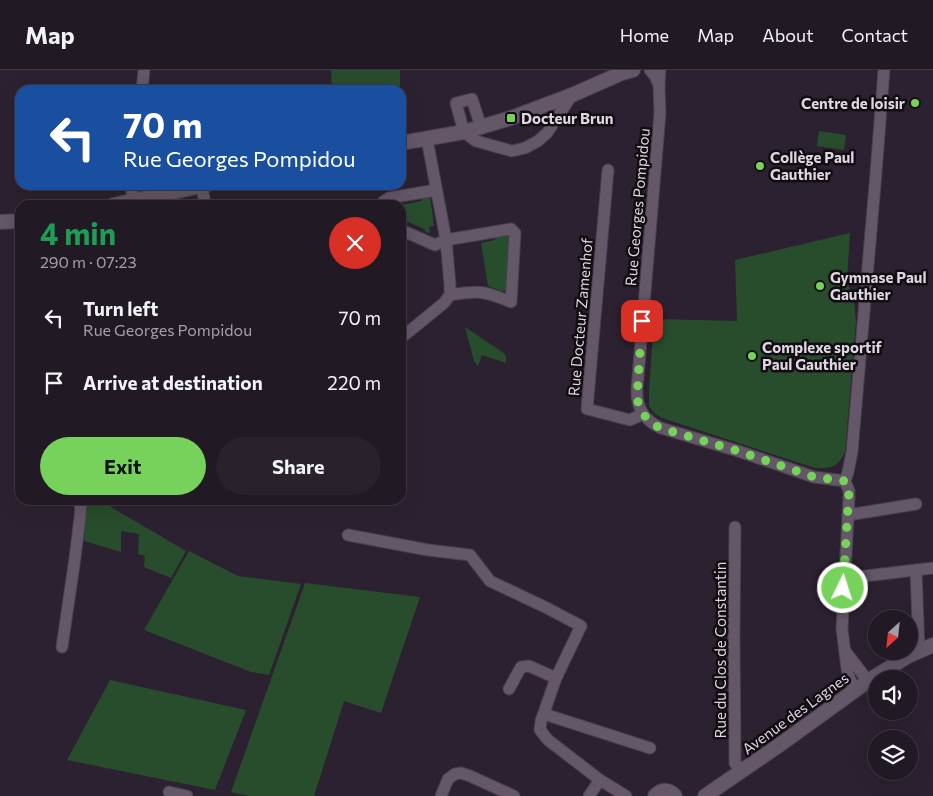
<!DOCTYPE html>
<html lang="en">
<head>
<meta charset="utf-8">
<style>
	body { margin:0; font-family:Commissioner,sans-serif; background:#29222c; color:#f1f3f6; height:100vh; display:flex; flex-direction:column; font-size:19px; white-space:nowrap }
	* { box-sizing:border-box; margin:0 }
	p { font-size:16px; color:#a2a0a6 }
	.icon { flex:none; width:28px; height:28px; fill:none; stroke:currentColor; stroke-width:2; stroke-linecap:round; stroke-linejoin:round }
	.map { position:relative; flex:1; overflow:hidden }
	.drawer { position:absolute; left:15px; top:130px; width:391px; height:305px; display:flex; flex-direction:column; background:#211924; border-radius:15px; box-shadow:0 5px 20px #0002,0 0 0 1px #3e3841 }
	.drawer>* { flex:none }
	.guide { position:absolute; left:15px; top:15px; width:391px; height:105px; border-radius:15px; box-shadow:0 5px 20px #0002,0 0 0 1px #3e3841; background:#1a4fa0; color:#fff; overflow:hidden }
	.needle { width:32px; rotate:207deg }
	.controls { position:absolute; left:868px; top:540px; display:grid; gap:10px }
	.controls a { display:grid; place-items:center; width:50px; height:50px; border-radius:50%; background:#211924; box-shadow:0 5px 20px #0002,0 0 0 1px #3e3841; font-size:25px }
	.pin { position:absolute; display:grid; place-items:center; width:42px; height:42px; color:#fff; margin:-21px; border-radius:10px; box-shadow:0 2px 8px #0006 }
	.me { position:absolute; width:55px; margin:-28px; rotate:4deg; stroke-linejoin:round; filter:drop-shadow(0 0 4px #0008) }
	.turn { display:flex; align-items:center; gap:18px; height:105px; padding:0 25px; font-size:22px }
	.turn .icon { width:65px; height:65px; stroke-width:2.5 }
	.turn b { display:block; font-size:35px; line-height:42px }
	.round { display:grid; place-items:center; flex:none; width:52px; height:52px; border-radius:26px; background:#29222c }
	.overview { display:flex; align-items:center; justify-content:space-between; height:85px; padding:0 25px }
	h1 { font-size:30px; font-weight:700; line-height:38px; color:#1e9e55 }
	.cta { display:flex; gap:10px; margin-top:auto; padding:10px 25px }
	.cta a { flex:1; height:58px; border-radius:30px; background:#76d25a; color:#111; font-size:20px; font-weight:700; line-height:58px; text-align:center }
	.cta a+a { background:#29222c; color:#f1f3f6 }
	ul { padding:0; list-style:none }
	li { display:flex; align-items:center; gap:15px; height:65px; padding:0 25px }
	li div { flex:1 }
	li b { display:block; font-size:19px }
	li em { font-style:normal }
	header { display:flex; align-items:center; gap:30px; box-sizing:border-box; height:70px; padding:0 25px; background:#211924; border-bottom:1px solid #3e3841 }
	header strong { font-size:24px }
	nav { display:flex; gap:28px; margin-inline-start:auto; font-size:18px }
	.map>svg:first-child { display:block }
</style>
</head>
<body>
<header>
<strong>Map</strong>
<nav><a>Home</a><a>Map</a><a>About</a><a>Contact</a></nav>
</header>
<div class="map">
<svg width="933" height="726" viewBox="0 0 933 726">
	<rect width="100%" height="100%" fill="#2c2130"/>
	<!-- green -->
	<g fill="#284d2d">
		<polygon points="331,0 400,0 400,16 358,20 332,20"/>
		<polygon points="819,61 846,65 844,80 817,76"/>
		<polygon points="430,126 434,156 429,157 430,163 426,162 424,159 401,149 401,135 422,131 421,127"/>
		<polygon points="501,162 507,163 510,168 507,208 508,218 506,220 502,221 488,216 481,173 494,170"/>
		<path d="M850,163l-3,48 7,21 2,19 -11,131c-7,15 -14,17 -30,16l-153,-50 -8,-5 -5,-7v-16l5,-71 83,2 -2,-61z"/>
		<polygon points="465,257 505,284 506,286 506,293 482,285 478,296 474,291"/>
		<polygon points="86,430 99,430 186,481 171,508 144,497 145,486 138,484 139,464 121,461 121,482 84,471"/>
		<polygon points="189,481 238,506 301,514 269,605 251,602 144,560"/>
		<polygon points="305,513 420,527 381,643 344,631 314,726 248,726 231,722"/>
		<polygon points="110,610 246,640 215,720 67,690"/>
	</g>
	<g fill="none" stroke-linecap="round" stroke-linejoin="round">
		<!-- minor casing -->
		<g stroke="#493f4c" stroke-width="13">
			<g id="minor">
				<polyline points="650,0 655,6 659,15"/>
				<path d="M660,0l-1,15 1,28 -23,276c-1,19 7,31 24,39l77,23 76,26 31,4"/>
				<polyline points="142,20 144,0"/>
				<polyline points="481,57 472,29 456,33 464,62 476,71 512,81 525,78 538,71 547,63 572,25"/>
				<polyline points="608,100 587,339 630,350 643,344"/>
				<polyline points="132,115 132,122 133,130"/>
				<polyline points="202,116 205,135"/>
				<polyline points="384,135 384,131 389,128 436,120"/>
				<path d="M401,160l34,15 11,-5 65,-11 4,4 -4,69c-26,-11 -33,-12 -61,-7"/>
				<polyline points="401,268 444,233 450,225 450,215 446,170 427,69"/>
				<polyline points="848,445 916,434"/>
				<polyline points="735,457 734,565 735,685 735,693 741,702"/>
				<polyline points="348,465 428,480 470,485 490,511 547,538 581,556 556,608 541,651 540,660 548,670 600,710 626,726"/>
				<polyline points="916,500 919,581"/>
				<polyline points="865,506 933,498"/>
				<polyline points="62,577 75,488 80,447 81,430"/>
				<polyline points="845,581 852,590 868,611"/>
				<polyline points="509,619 521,597 529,596 556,608"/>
				<polyline points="855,620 849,607 847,599 842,559 849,428 849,421 845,411 848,402 852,382 876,103 884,0"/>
				<polyline points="544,644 650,678"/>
				<polyline points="169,722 187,726"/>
				<polyline points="441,726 448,709 455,704 461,703 470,706 514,726"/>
				<polyline points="589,726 600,710"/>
			</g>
		</g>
		<!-- tertiary casing -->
		<g stroke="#493f4c" stroke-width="16">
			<g id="tertiary">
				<polyline points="401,73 464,62 511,48 572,25 622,3 633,0"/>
				<polyline points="113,135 206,115"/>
				<polyline points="0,152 20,151"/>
				<path d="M655,726c6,-7 14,-7 20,0"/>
				<polyline points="705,726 778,676 868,611 908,586 933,575"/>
			</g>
		</g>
		<!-- minor -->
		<use href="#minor" stroke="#645768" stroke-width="11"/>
		<!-- tertiary -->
		<use href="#tertiary" stroke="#645768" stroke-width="14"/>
	</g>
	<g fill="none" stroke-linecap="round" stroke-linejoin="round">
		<!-- route -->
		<path stroke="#76d25a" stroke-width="9" stroke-dasharray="0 16.2" d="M642,251l-5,77c3,14 10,23 23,30l78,23 76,26 31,4 4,10 -6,97"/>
	</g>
	<!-- markers -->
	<g fill="#76d25a" stroke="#120d13" stroke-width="2">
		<circle cx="915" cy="33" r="5"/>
		<rect x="506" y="43" width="10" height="10" rx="2.5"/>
		<circle cx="760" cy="96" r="5"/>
		<circle cx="820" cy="216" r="5"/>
		<circle cx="752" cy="286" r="5"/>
	</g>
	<g text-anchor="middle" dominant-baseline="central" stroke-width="5" stroke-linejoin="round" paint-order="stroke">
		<!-- poi labels -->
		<g font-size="15" font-weight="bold" fill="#ded6e0" stroke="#120d13" text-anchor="start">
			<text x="905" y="33" text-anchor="end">Centre de loisir</text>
			<text x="521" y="48">Docteur Brun</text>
			<text x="770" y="87">Collège Paul<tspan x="770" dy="17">Gauthier</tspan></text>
			<text x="830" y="207">Gymnase Paul<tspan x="830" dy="17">Gauthier</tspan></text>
			<text x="762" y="277">Complexe sportif<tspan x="762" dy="17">Paul Gauthier</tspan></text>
		</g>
		<!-- street labels -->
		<g font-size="15" fill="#ded6e0" stroke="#120d13">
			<text transform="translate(637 137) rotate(-85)">Rue Georges Pompidou</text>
			<text transform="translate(580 247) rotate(-85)">Rue Docteur Zamenhof</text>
			<text transform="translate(720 580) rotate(-90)">Rue du Clos de Constantin</text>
			<text transform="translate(795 643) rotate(-36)">Avenue des Lagnes</text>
		</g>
	</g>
</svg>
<div class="controls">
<a><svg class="needle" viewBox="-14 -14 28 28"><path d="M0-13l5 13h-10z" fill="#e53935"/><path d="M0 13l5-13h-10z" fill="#a2a0a6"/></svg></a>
<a><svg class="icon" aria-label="sound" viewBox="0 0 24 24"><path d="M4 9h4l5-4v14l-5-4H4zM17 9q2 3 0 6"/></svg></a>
<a><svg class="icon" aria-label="layers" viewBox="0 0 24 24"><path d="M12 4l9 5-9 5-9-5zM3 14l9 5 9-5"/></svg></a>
</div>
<div class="pin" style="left:642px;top:251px;background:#d93025"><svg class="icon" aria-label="arrive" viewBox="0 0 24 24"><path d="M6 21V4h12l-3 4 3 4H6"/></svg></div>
<svg class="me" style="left:843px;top:518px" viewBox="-20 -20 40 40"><circle r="17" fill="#76d25a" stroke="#fff" stroke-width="3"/><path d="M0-11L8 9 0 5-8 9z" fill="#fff"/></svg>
<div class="guide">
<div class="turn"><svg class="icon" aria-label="left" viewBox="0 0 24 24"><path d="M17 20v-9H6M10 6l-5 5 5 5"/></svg><div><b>70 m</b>Rue Georges Pompidou</div></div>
</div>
<section class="drawer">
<div class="overview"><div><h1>4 min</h1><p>290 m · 07:23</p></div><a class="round" style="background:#d93025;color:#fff"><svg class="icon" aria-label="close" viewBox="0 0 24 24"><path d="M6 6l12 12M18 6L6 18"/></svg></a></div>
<ul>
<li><svg class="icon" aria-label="left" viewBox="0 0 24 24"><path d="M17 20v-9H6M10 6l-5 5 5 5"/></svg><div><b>Turn left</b><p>Rue Georges Pompidou</p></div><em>70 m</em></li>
<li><svg class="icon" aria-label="arrive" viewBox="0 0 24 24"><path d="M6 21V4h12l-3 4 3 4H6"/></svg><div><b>Arrive at destination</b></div><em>220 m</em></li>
</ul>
<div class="cta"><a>Exit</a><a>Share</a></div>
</section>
</div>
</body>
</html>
